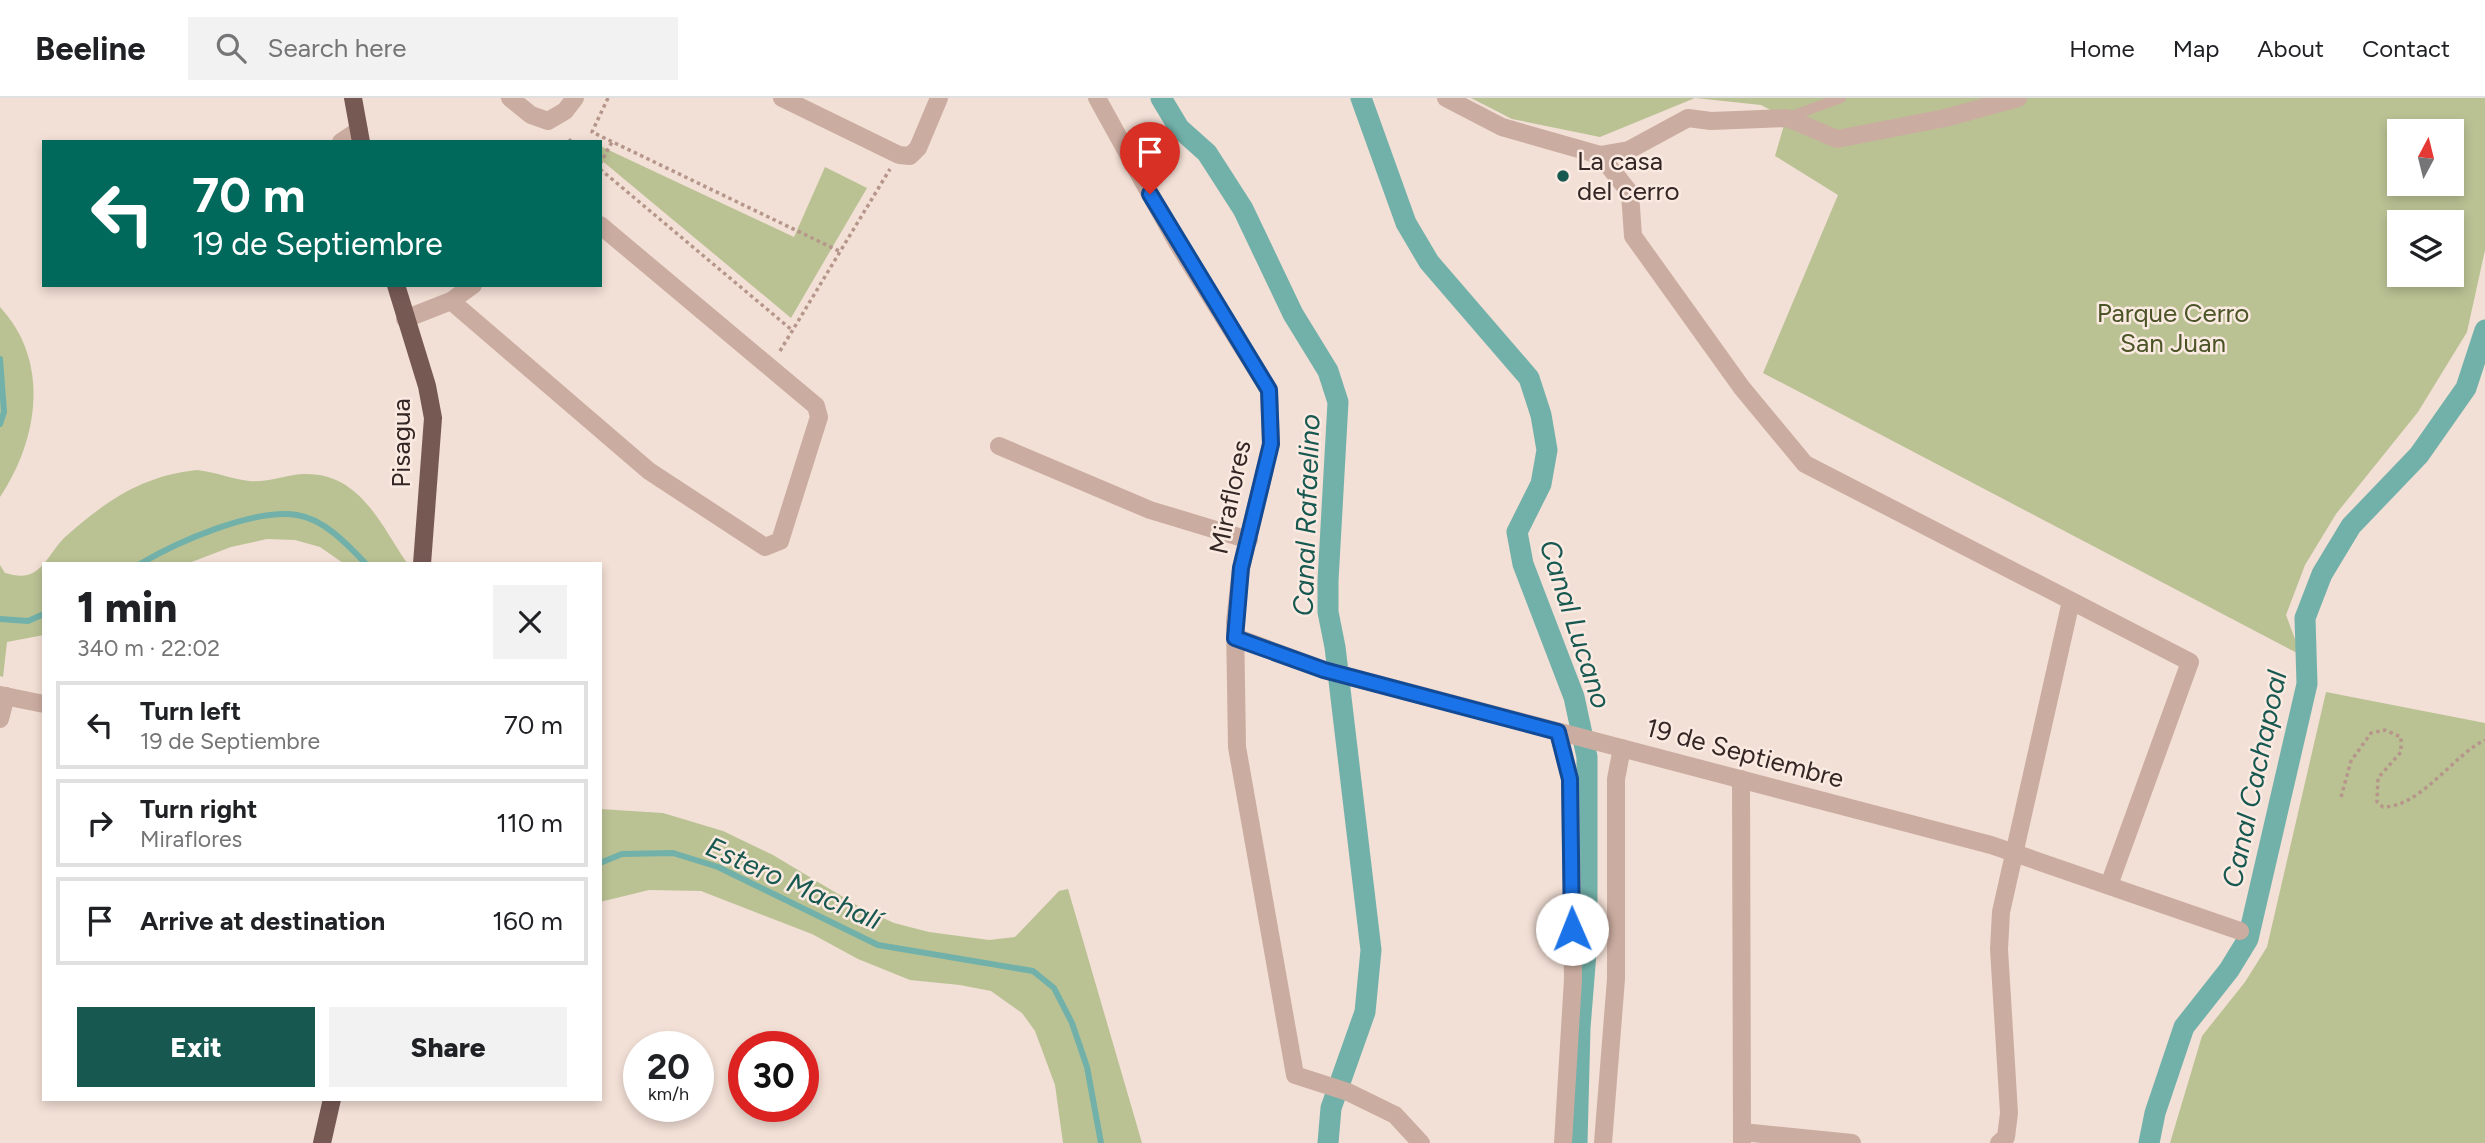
<!DOCTYPE html>
<html lang="en">
<head>
<meta charset="utf-8">
<style>
	body { margin:0; font-family:Figtree,sans-serif; background:#f2f2f2; color:#202124; height:100vh; display:flex; flex-direction:column; font-size:26px; white-space:nowrap }
	* { box-sizing:border-box; margin:0 }
	p { font-size:23px; color:#757577 }
	.icon { flex:none; width:38px; height:38px; fill:none; stroke:currentColor; stroke-width:2; stroke-linecap:round; stroke-linejoin:round }
	.map { position:relative; flex:1; overflow:hidden }
	.side { position:absolute; left:42px; top:464px; width:560px; height:539px; display:flex; flex-direction:column; background:#fff; border-radius:0px; box-shadow:0 4px 10px #0003 }
	.side>* { flex:none }
	.top-card { position:absolute; left:42px; top:42px; width:560px; height:147px; border-radius:0px; box-shadow:0 4px 10px #0003; background:#00695c; color:#fff; overflow:hidden }
	.needle { width:46px; rotate:7deg }
	.fabs { position:absolute; left:2387px; top:21px; display:grid; gap:14px }
	.fabs a { display:grid; place-items:center; width:77px; height:77px; border-radius:0px; background:#fff; box-shadow:0 4px 10px #0003; font-size:35px }
	.speed { position:absolute; left:623px; top:933px; display:flex; gap:14px; font-size:35px; font-weight:700; text-align:center }
	.speed>* { display:grid; place-content:center; width:91px; height:91px; border-radius:50%; background:#fff; box-shadow:0 4px 10px #0003; line-height:1 }
	.speed small { font-size:18px; font-weight:400 }
	.speed .limit { border:10px solid #d22; background:#fff; color:#111 }
	.pin { position:absolute; display:grid; place-items:center; width:60px; height:60px; color:#fff; margin:-72px -30px; border-radius:50% 50% 50% 0; rotate:-45deg; box-shadow:0 0 7px #0007 }
	.pin .icon { rotate:45deg }
	.me { position:absolute; width:77px; margin:-38px; rotate:359deg; stroke-linejoin:round; filter:drop-shadow(0 0 5px #0008) }
	.turn { display:flex; align-items:center; gap:24px; height:147px; padding:0 35px; font-size:32px }
	.turn .icon { width:91px; height:91px; stroke-width:2.5 }
	.turn b { display:block; font-size:49px; line-height:60px }
	.round { display:grid; place-items:center; flex:none; width:74px; height:74px; border-radius:0px; background:#f2f2f2 }
	.head { display:flex; align-items:center; justify-content:space-between; height:119px; padding:0 35px }
	h1 { font-size:42px; font-weight:800; line-height:52px }
	.action { display:flex; gap:14px; margin-top:auto; padding:14px 35px }
	.action a { flex:1; height:80px; border-radius:0px; background:#175851; color:#fff; font-size:28px; font-weight:800; line-height:80px; text-align:center }
	.action a+a { background:#f2f2f2; color:#202124 }
	ul { padding:0; list-style:none }
	li { display:flex; align-items:center; gap:21px; height:88px; margin:0 14px 10px; padding:0 21px; border:4px solid #e0e0e0; border-radius:0px }
	li div { flex:1 }
	li b { display:block; font-size:26px }
	li em { font-style:normal }
	header { display:flex; align-items:center; gap:42px; box-sizing:border-box; height:98px; padding:0 35px; background:#fff; border-bottom:2px solid #e0e0e0 }
	header strong { font-size:33px }
	nav { display:flex; gap:38px; margin-inline-start:auto; font-size:24px }
	.search { width:490px; height:63px; background:#f2f2f2; display:flex; align-items:center; gap:18px; box-sizing:border-box; padding:0 24px; border-radius:0px; color:#757577; font-size:26px }
	.map>svg:first-child { display:block }
</style>
</head>
<body>
<header>
<strong>Beeline</strong>
<div class="search"><svg class="icon" aria-label="search" viewBox="0 0 24 24"><circle cx="10" cy="10" r="6"/><path d="M15 15l6 6"/></svg>Search here</div>
<nav><a>Home</a><a>Map</a><a>About</a><a>Contact</a></nav>
</header>
<div class="map">
<svg width="2485" height="1045" viewBox="0 0 2485 1045">
	<rect width="100%" height="100%" fill="#f2dfd5"/>
	<!-- green -->
	<g fill="#bac294" fill-rule="evenodd">
		<path d="M1471,0h1014v152l-18,82 -49,80 -82,102 -31,51 -19,50 15,40 -538,-282 75,-178 -63,-39 11,-38 -25,-13 -66,-7 -95,39 -88,-18zM2399,33h53v53h-53zM2399,124h53v53h-53z"/>
		<polygon points="600,48 794,139 825,69 867,90 791,220 600,61"/>
		<path d="M0,209c50,54 39,131 0,190z"/>
		<path d="M197,372c18,2 35,9 52,11 18,2 36,-6 54,-7 57,-2 77,50 104,89h-64l-23,-16 -25,-7 -28,-1 -36,8 -42,16 -145,1v71l-37,7 -4,35 -3,-1v-111l5,8c12,3 20,5 31,-2 11,-8 18,-23 28,-33 42,-37 77,-62 133,-68z"/>
		<polygon points="2326,594 2485,625 2485,1045 2170,1045 2202,938 2245,884 2267,849"/>
		<polygon points="600,711 663,715 723,733 773,757 863,811 894,825 929,834 989,842 1015,839 1059,793 1068,791 1142,1045 1063,1045 1055,987 1035,933 1022,915 991,893 960,887 910,882 858,861 812,836 701,793 649,792 600,804"/>
	</g>
	<g fill="none" stroke-linecap="round" stroke-linejoin="round">
		<!-- stream -->
		<g stroke="#72b1a9" stroke-width="6">
			<polyline points="0,261 4,314 0,326"/>
			<path d="M140,466c37,-22 114,-56 157,-49 27,4 51,30 69,49"/>
			<polyline points="0,521 28,523 44,516"/>
			<polyline points="600,765 622,756 673,755 718,769 878,847 1033,873 1054,890 1072,925 1087,969 1101,1045"/>
		</g>
		<!-- canal -->
		<g stroke="#72b1a9" stroke-width="21">
			<polyline points="1161,0 1179,30 1207,55 1243,111 1293,216 1328,273 1338,304 1328,483 1328,514 1335,549 1371,852 1365,914 1331,1010 1328,1045"/>
			<polyline points="1361,0 1406,125 1429,164 1529,280 1541,317 1547,352 1541,386 1517,434 1523,466 1574,599 1587,659 1587,842 1580,930 1577,1045"/>
			<polyline points="2149,1045 2155,1015 2184,929 2229,872 2248,841 2307,586 2305,520 2322,476 2351,428 2419,357 2466,290 2485,232"/>
		</g>
		<!-- path -->
		<g stroke="#b6968a" stroke-width="3.5" stroke-dasharray="3.5 3.5" stroke-linecap="butt">
			<polyline points="608,0 592,34 839,153"/>
			<polyline points="569,41 571,44"/>
			<polyline points="600,66 612,44"/>
			<polyline points="600,71 793,233"/>
			<polyline points="780,253 890,71"/>
			<path d="M2341,699l10,-36 20,-28 14,-3 16,7v15l-23,26 -1,24 6,5c38,0 70,-52 102,-67"/>
		</g>
		<!-- lane -->
		<polyline stroke="#cbaca0" stroke-width="10" points="1789,19 1841,0"/>
		<!-- street -->
		<g stroke="#cbaca0" stroke-width="18">
			<polyline points="510,0 531,17 548,23 565,13 575,0"/>
			<polyline points="782,0 899,57 910,58 918,50 939,0"/>
			<polyline points="1097,0 1176,143 1269,292 1271,346 1241,470 1235,524 1237,649 1295,977 1348,994 1395,1017 1421,1045"/>
			<polyline points="1446,0 1502,29 1600,57 1629,52 1688,20 1711,23 1787,20 1837,41 1945,20 2018,0"/>
			<polyline points="341,44 359,32"/>
			<polyline points="1600,57 1630,95 1633,138 1742,290 1805,366 2190,564 2109,787"/>
			<polyline points="451,203 649,373 765,449 780,443 819,319 816,308 600,127"/>
			<polyline points="405,221 451,203 473,187"/>
			<polyline points="999,348 1150,412 1249,442"/>
			<polyline points="1235,539 1324,572 1991,747 2240,833"/>
			<polyline points="0,597 44,606"/>
			<polyline points="0,621 6,598"/>
			<polyline points="1558,634 1570,681 1573,881 1563,1045"/>
			<polyline points="1741,681 1742,1045"/>
			<polyline points="1742,1034 1852,1045"/>
			<polyline points="1603,1045 1616,881 1616,681 1622,650"/>
			<polyline points="1999,1045 2006,1039 2009,1015 1999,851 2001,814 2071,503"/>
		</g>
		<!-- primary -->
		<g stroke="#775954" stroke-width="18">
			<polyline points="353,0 361,44"/>
			<polyline points="396,187 427,288 433,320 422,466"/>
			<polyline points="322,1045 332,1001"/>
		</g>
	</g>
	<g fill="none" stroke-linecap="round" stroke-linejoin="round">
		<!-- route casing -->
		<g stroke="#114b97" stroke-width="18">
			<polyline id="route" points="1150,96 1269,292 1271,346 1241,470 1235,540 1324,572 1558,634 1570,681 1572,831"/>
		</g>
		<!-- route -->
		<use href="#route" stroke="#1a73e8" stroke-width="12"/>
	</g>
	<!-- markers -->
	<circle fill="#175851" stroke="#faeae1" stroke-width="2.5" cx="1563" cy="78" r="7"/>
	<g text-anchor="middle" dominant-baseline="central" stroke-width="5" stroke-linejoin="round" paint-order="stroke">
		<!-- poi labels -->
		<g font-size="26" fill="#342624" stroke="#faeae1" text-anchor="start">
			<text x="1577" y="63">La casa<tspan x="1577" dy="30">del cerro</tspan></text>
		</g>
		<!-- park labels -->
		<g font-size="26" fill="#4b5426" stroke="#faeae1">
			<text x="2173" y="215">Parque Cerro<tspan x="2173" dy="30">San Juan</tspan></text>
		</g>
		<!-- street labels -->
		<g font-size="26" fill="#342624" stroke="#faeae1">
			<text transform="translate(401 345) rotate(-90)">Pisagua</text>
			<text transform="translate(1230 399) rotate(-78)">Miraflores</text>
			<text transform="translate(1745 655) rotate(15)">19 de Septiembre</text>
		</g>
		<!-- water labels -->
		<g font-size="28" font-style="italic" fill="#175851" stroke="#faeae1">
			<text transform="translate(1306 417) rotate(-88)">Canal Rafaelino</text>
			<text transform="translate(1576 526) rotate(72)">Canal Lucano</text>
			<text transform="translate(2254 681) rotate(-78)">Canal Cachapoal</text>
			<text transform="translate(794 785) rotate(24)">Estero Machalí</text>
		</g>
	</g>
</svg>
<div class="fabs">
<a><svg class="needle" viewBox="-14 -14 28 28"><path d="M0-13l5 13h-10z" fill="#e53935"/><path d="M0 13l5-13h-10z" fill="#757577"/></svg></a>
<a><svg class="icon" aria-label="layers" viewBox="0 0 24 24"><path d="M12 4l9 5-9 5-9-5zM3 14l9 5 9-5"/></svg></a>
</div>
<div class="speed"><div>20<small>km/h</small></div><div class="limit">30</div></div>
<div class="pin" style="left:1150px;top:96px;background:#d93025"><svg class="icon" aria-label="arrive" viewBox="0 0 24 24"><path d="M6 21V4h12l-3 4 3 4H6"/></svg></div>
<svg class="me" style="left:1572px;top:831px" viewBox="-20 -20 40 40"><circle r="19" fill="#fff"/><path d="M0-13L10 11 0 6-10 11z" fill="#1a73e8"/></svg>
<div class="top-card">
<div class="turn"><svg class="icon" aria-label="left" viewBox="0 0 24 24"><path d="M17 20v-9H6M10 6l-5 5 5 5"/></svg><div><b>70 m</b>19 de Septiembre</div></div>
</div>
<section class="side">
<div class="head"><div><h1>1 min</h1><p>340 m · 22:02</p></div><a class="round"><svg class="icon" aria-label="close" viewBox="0 0 24 24"><path d="M6 6l12 12M18 6L6 18"/></svg></a></div>
<ul>
<li><svg class="icon" aria-label="left" viewBox="0 0 24 24"><path d="M17 20v-9H6M10 6l-5 5 5 5"/></svg><div><b>Turn left</b><p>19 de Septiembre</p></div><em>70 m</em></li>
<li><svg class="icon" aria-label="right" viewBox="0 0 24 24"><path d="M7 20v-9h11M14 6l5 5-5 5"/></svg><div><b>Turn right</b><p>Miraflores</p></div><em>110 m</em></li>
<li><svg class="icon" aria-label="arrive" viewBox="0 0 24 24"><path d="M6 21V4h12l-3 4 3 4H6"/></svg><div><b>Arrive at destination</b></div><em>160 m</em></li>
</ul>
<div class="action"><a>Exit</a><a>Share</a></div>
</section>
</div>
</body>
</html>
